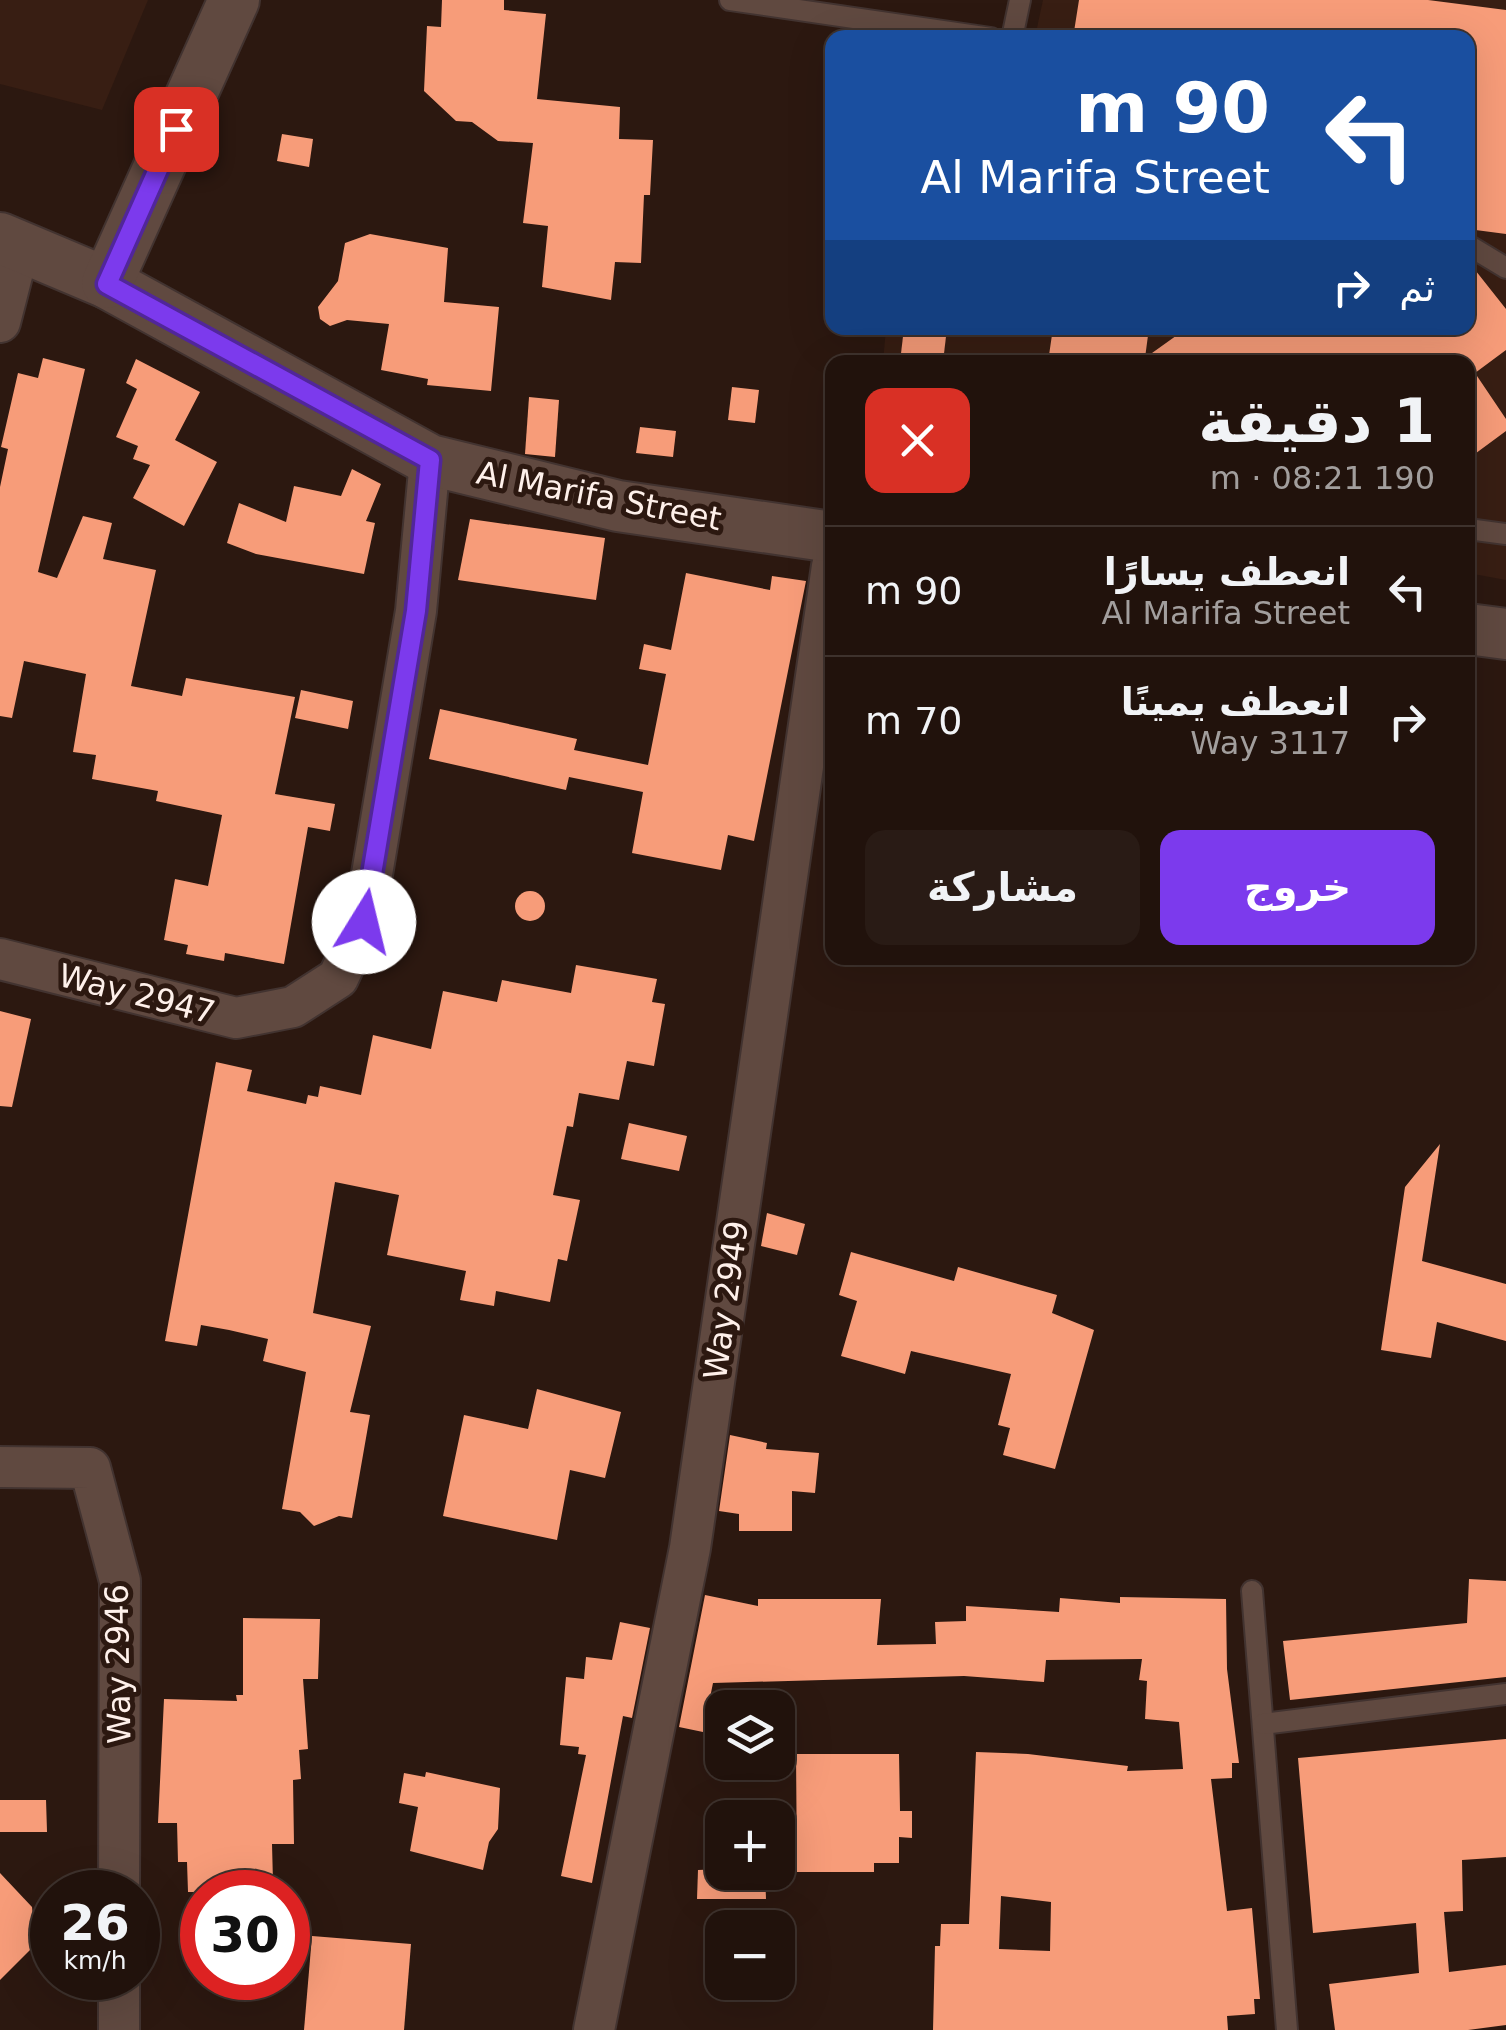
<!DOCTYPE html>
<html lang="ar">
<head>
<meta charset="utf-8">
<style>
	body { margin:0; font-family:"DejaVu Sans","Noto Sans Arabic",sans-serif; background:#291b15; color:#f1f3f6; direction:rtl; height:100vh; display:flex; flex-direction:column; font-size:38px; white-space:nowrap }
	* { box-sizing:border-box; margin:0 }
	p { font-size:32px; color:#a29e9d }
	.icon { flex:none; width:55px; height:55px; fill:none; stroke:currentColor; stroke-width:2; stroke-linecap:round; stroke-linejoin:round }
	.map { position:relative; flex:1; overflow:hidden; direction:ltr }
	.drawer { position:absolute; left:825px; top:355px; width:650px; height:610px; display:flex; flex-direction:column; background:#21120c; border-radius:20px; box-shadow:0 10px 40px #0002,0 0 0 2px #3e322d; direction:rtl }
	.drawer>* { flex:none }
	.banner { position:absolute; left:825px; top:30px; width:650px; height:305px; border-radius:20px; box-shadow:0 10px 40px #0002,0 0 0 2px #3e322d; direction:rtl; background:#1a4fa0; color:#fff; overflow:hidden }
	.tools { position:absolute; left:705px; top:1690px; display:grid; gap:20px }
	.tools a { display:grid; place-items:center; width:90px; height:90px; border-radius:20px; background:#21120c; box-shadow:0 10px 40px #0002,0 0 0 2px #3e322d; font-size:50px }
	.speed { position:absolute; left:30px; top:1870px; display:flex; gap:20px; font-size:50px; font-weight:700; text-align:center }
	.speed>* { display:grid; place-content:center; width:130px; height:130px; border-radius:50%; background:#21120c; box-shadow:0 10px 40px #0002,0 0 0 2px #3e322d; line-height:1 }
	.speed small { font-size:25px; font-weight:400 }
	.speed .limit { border:15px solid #d22; background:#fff; color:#111 }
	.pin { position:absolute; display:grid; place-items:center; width:85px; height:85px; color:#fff; margin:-42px; border-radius:20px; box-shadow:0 5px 15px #0006 }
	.me { position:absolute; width:110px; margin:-55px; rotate:9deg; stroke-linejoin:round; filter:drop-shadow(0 0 8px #0008) }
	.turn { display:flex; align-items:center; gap:35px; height:210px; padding:0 40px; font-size:45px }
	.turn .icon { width:130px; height:130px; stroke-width:2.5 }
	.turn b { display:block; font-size:70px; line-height:85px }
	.then { display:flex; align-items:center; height:95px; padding:0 40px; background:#0003; gap:20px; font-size:38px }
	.round { display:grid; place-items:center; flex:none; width:105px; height:105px; border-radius:20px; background:#291b15 }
	.head { display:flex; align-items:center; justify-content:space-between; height:170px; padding:0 40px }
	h1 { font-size:60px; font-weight:700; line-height:75px }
	.button { display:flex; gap:20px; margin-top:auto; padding:20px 40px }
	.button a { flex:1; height:115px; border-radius:20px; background:#7c3aed; color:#fff; font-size:40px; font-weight:700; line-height:115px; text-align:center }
	.button a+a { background:#291b15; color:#f1f3f6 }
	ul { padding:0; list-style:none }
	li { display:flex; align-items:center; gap:30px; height:130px; padding:0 40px; border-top:2px solid #3e322d }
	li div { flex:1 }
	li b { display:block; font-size:38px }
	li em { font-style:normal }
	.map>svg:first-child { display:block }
</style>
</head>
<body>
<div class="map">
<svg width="1506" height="2030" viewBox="0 0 1506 2030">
	<rect width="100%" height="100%" fill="#2c1810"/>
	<!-- built -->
	<g fill="#381e13">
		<polygon points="0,0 148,0 102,110 0,84"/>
		<polygon points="1043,0 1506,0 1506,580 1468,573 1468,362 883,362 886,328 1468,328 1468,38 1035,37"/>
	</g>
	<!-- building -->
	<g fill="#f79c79" fill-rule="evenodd">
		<polygon points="442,0 504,0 504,10 546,14 537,99 620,107 619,139 653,140 650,195 644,195 641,263 615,262 611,300 542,287 548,226 523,223 533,143 498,141 472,122 456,121 424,91 427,26 441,27"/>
		<polygon points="1079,0 1428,0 1506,10 1506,234 1468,229 1468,38 1073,38"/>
		<polygon points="282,134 313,139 309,167 277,161"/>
		<polygon points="370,234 448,248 444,302 499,307 491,391 427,385 428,379 381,370 389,324 347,320 330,326 320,319 318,307 338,281 345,243"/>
		<polygon points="1468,261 1506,309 1506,350 1475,373 1506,419 1506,431 1468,459 1468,362 1048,362 1053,328 1149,328 1145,358 1187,328 1468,328"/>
		<polygon points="904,328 947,328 943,362 900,362"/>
		<polygon points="43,358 85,369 38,572 57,578 83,516 112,523 103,559 156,570 131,686 182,696 186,678 295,697 275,794 335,804 330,831 308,827 284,964 225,953 224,961 186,954 188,945 164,940 175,879 208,886 222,815 156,801 158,791 92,779 96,755 73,752 86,674 24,661 12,718 0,716 0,487 8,449 1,447 18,373 38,378"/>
		<polygon points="136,359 200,392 175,440 217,462 184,526 133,498 150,465 133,459 138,446 116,437 137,389 126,383"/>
		<polygon points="732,387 759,390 755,423 728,420"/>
		<polygon points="529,397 559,400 555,457 525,454"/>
		<polygon points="640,427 676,431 673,457 636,453"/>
		<polygon points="352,469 381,484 366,521 375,523 364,574 256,554 227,543 239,503 286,522 294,486 341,496"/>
		<polygon points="470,519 605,538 596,600 458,580"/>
		<polygon points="686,573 770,590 772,576 806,581 754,841 728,835 721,870 632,853 643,792 569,777 566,790 429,759 440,709 577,739 574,750 648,765 666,674 639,669 644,644 671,650"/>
		<polygon points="301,690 353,701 348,729 295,718"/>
		<circle cx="530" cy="906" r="15"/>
		<polygon points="576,965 657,979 652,1002 665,1004 654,1066 627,1061 619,1100 579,1093 573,1127 567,1126 553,1195 580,1200 567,1261 558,1259 550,1302 496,1291 494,1306 460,1300 466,1271 387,1255 399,1195 335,1182 313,1313 371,1326 350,1412 370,1415 352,1518 339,1516 314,1526 300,1512 282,1509 306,1372 263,1361 268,1339 229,1330 201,1325 197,1346 165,1341 216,1062 252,1070 247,1091 306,1104 308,1095 318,1097 320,1086 361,1095 373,1035 431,1049 443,991 497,1002 502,980 571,993"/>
		<polygon points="0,1011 31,1019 12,1107 0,1106"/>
		<polygon points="629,1123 687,1136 679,1171 621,1159"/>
		<polygon points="1440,1144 1422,1261 1506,1284 1506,1341 1437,1322 1431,1358 1381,1350 1405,1187"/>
		<polygon points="767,1213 805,1224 797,1255 761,1246"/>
		<polygon points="851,1252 954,1281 958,1267 1057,1295 1052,1313 1094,1330 1055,1469 1003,1455 1010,1428 998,1425 1011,1374 911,1351 905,1374 841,1356 857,1301 839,1295"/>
		<polygon points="537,1389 621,1412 605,1478 570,1470 557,1540 443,1516 464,1415 528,1429"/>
		<polygon points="730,1435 767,1443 766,1449 819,1453 815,1493 792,1491 792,1531 739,1531 739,1514 719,1511"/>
		<polygon points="1469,1579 1506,1581 1506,1677 1290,1700 1283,1641 1467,1623"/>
		<path d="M705,1595l53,11v-7h123l-4,46 59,-1 -1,-22 31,-1v-15l93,6 1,-14 60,5v-6l106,2 1,70 12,94h-7v15l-21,1 16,132 25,-3 8,91h-6l1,15 -28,2 1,14h-295l2,-84h5l1,-22h28l7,-172 52,2 100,12 -1,5 56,-2 -4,-47 -34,-3 2,-38 -8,-1 3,-21 -96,1 -2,22 -80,-6 -251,7 -10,49 -24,-5zM1001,1896l50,6 -1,49 -51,-2z"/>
		<polygon points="243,1618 320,1619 318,1679 303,1679 308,1749 299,1750 301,1779 293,1780 294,1844 272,1844 273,1882 224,1884 224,1892 188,1892 187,1862 178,1862 177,1823 158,1823 164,1699 237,1701 236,1695 243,1695"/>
		<polygon points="620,1622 650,1628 632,1718 623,1716 592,1883 561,1876 586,1755 578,1754 579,1747 560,1745 566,1677 584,1679 586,1657 612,1660"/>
		<polygon points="1506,1739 1506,1857 1462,1860 1463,1911 1444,1912 1449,1972 1506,1965 1506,2025 1468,2030 1335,2030 1329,1984 1419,1973 1416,1923 1313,1933 1298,1758"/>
		<polygon points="796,1754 899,1754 900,1811 912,1811 912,1838 899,1837 899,1863 874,1863 874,1872 797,1872"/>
		<polygon points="426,1772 500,1788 498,1829 489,1842 483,1870 410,1851 418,1807 399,1803 404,1773 425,1777"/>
		<polygon points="0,1800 46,1800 47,1832 0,1832"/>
		<polygon points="722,1869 765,1872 766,1899 697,1899 698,1870"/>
		<polygon points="0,1873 32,1907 36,1944 0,1980"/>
		<polygon points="312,1936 411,1944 404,2030 304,2030"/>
	</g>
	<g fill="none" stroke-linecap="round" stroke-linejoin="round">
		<!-- service casing -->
		<g stroke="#423330" stroke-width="24">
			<g id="service">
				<polyline points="730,0 991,38"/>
				<polyline points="1012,38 1020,0"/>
				<polyline points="1468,245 1506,268"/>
				<polyline points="1468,529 1506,534"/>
				<polyline points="1252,1591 1287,2030"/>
				<polyline points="1263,1724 1506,1694"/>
			</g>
		</g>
		<!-- minor casing -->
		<g stroke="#423330" stroke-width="44">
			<g id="minor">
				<polyline points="0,322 19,248"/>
				<polyline points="0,959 236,1018 293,1007 338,978 364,922 416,611 430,460"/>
				<polyline points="0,1467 90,1468 120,1581 119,1892"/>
				<polyline points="119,1978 119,2030"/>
				<polyline points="594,2030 690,1548 832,566"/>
			</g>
		</g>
		<!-- tertiary casing -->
		<g stroke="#423330" stroke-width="54">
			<g id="tertiary">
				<polyline points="0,238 107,283 430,460 618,506 832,537"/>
				<polyline points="107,283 234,0"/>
				<polyline points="1468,629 1506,634"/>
			</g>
		</g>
		<!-- service -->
		<use href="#service" stroke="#604940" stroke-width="20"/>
		<!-- minor -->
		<use href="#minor" stroke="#604940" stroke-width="40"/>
		<!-- tertiary -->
		<use href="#tertiary" stroke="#604940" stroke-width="50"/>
	</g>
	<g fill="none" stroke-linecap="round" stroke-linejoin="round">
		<!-- route casing -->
		<g stroke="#51269a" stroke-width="25">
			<polyline id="route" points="176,129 107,284 430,460 416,611 364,922"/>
		</g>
		<!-- route -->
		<use href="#route" stroke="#7c3aed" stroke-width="18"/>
	</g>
	<g text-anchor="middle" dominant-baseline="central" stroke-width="10" stroke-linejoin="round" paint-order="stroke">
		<!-- street labels -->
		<g font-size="32" fill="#fef0ea" stroke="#2c1810">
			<text transform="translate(599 496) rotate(11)">Al Marifa Street</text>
			<text transform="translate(137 994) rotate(14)">Way 2947</text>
			<text transform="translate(726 1300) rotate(-82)">Way 2949</text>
			<text transform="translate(118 1664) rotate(-91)">Way 2946</text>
		</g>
	</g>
</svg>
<div class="tools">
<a><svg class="icon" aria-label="layers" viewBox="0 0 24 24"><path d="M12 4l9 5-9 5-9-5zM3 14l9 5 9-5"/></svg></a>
<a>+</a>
<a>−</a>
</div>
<div class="speed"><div>26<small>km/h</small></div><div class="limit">30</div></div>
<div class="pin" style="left:176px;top:129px;background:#d93025"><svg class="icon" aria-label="arrive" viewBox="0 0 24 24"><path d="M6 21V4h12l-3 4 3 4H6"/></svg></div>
<svg class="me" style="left:364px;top:922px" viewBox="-20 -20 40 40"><circle r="19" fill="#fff"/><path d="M0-13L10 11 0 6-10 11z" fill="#7c3aed"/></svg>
<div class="banner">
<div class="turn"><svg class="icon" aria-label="left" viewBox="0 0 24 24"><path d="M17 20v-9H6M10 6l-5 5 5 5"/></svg><div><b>90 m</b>Al Marifa Street</div></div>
<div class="then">ثم<svg class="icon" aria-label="right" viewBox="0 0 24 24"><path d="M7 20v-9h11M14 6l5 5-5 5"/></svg></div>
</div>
<section class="drawer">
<div class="head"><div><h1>1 دقيقة</h1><p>190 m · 08:21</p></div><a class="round" style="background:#d93025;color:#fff"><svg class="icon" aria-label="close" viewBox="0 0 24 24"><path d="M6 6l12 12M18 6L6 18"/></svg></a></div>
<ul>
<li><svg class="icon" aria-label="left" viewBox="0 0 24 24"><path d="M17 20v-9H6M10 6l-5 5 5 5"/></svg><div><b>انعطف يسارًا</b><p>Al Marifa Street</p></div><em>90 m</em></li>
<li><svg class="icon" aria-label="right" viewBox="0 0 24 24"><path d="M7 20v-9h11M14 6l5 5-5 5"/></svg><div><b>انعطف يمينًا</b><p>Way 3117</p></div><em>70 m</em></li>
</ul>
<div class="button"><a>خروج</a><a>مشاركة</a></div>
</section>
</div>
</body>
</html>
